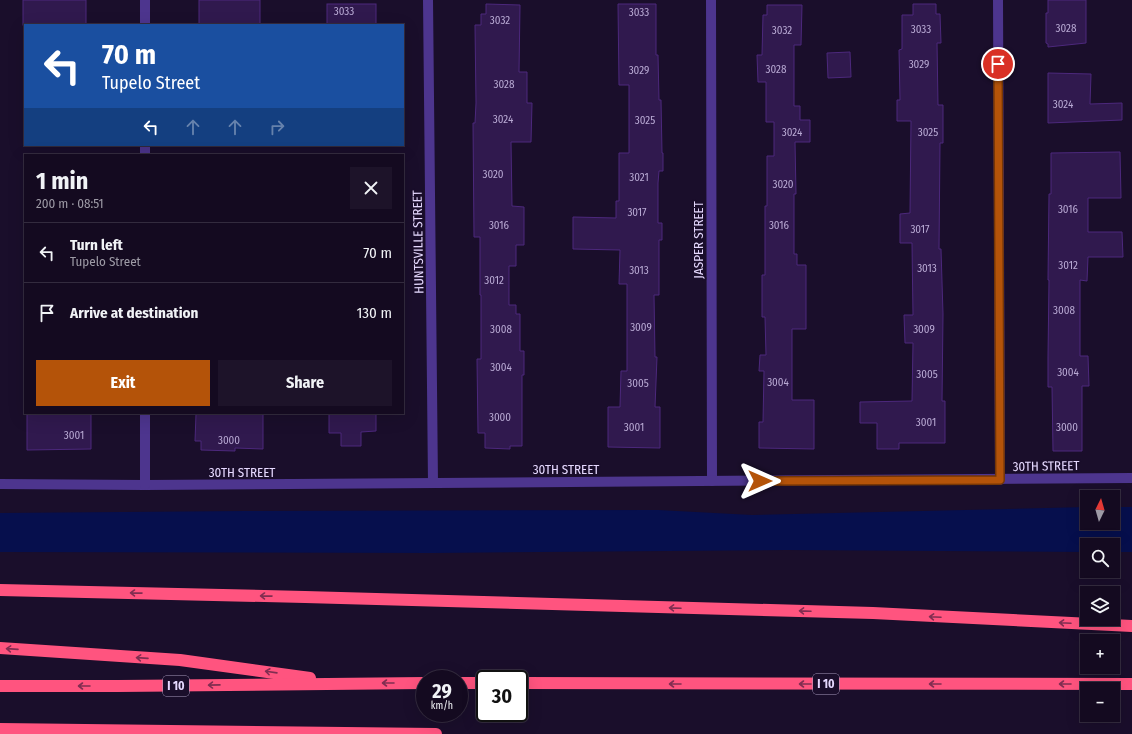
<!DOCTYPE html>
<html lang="en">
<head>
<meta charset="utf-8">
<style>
	body { margin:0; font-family:"Fira Sans Condensed",sans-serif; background:#1d1329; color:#f1f3f6; height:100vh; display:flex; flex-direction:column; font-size:15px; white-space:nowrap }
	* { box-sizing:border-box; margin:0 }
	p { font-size:13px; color:#9d9aa5 }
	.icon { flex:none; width:22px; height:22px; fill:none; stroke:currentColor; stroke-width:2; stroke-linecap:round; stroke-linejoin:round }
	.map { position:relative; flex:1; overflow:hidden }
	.sheet { position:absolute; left:24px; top:154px; width:380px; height:260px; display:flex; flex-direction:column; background:#140a20; border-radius:0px; box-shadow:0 4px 16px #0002,0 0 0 1px #332b3e }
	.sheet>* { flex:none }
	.top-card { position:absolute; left:24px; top:24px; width:380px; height:122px; border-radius:0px; box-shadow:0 4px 16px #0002,0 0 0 1px #332b3e; background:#1a4fa0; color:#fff; overflow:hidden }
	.needle { width:26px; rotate:5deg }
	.fabs { position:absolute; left:1080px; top:490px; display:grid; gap:8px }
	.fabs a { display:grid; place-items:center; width:40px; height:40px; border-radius:0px; background:#140a20; box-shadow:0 4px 16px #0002,0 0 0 1px #332b3e; font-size:20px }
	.speed { position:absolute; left:416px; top:670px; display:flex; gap:8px; font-size:20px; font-weight:700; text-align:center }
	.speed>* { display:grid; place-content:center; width:52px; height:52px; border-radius:50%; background:#140a20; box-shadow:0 4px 16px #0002,0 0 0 1px #332b3e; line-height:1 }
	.speed small { font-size:10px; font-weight:400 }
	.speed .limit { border:2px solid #111; border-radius:6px; background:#fff; color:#111 }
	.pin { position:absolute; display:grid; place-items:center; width:34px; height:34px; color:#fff; margin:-17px; border:2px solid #fff; border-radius:50%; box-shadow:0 1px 4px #0007 }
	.me { position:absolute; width:44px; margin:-22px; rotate:90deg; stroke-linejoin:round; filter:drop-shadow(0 0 3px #0008) }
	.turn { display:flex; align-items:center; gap:14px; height:84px; padding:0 12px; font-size:18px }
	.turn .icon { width:52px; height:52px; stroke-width:2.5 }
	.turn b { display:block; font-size:28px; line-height:34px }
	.lanes { display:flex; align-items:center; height:38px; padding:0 12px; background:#0003; justify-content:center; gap:20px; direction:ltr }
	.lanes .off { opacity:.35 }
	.round { display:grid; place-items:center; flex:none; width:42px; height:42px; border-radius:0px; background:#1d1329 }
	.headline { display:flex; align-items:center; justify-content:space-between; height:68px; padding:0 12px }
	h1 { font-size:24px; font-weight:700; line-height:30px }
	.cta { display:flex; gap:8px; margin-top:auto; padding:8px 12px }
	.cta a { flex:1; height:46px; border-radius:0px; background:#b45309; color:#fff; font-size:16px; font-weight:700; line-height:46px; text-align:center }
	.cta a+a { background:#1d1329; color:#f1f3f6 }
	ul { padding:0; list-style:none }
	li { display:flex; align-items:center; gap:12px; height:60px; padding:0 12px; border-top:1px solid #332b3e }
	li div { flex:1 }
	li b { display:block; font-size:15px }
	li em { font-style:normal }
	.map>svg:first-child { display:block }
</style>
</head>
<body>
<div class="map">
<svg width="1132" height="734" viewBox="0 0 1132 734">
	<rect width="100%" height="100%" fill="#1a0e2b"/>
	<!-- water -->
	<polygon fill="#060f4d" points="1087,507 1087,523 1113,523 1113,507 1132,507 1132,552 1113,552 1113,545 1087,545 1087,552 786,550 432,553 0,552 0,513 246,511 658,510 752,515"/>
	<!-- building -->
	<g fill="#30194e" stroke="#4c287c">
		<rect x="23" y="0" width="63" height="25"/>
		<rect x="199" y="0" width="61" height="25"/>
		<polygon points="1048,0 1086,0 1086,43 1048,47 1048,44 1046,43 1046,13 1048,13"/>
		<rect x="327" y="4" width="49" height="21"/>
		<polygon points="486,4 520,5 519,72 527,72 527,103 532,103 531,142 511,142 512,206 524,207 524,245 516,245 516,266 509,266 509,305 516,305 516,314 520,314 520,351 524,351 524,375 522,375 522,446 510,446 510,449 485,448 485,433 478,433 477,359 481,359 481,295 480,295 480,237 474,237 473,123 475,123 476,103 475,25 481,25 481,14 486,14"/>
		<polygon points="618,4 656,4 656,55 658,55 659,100 661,100 662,153 663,153 663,171 659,171 658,183 658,223 662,223 662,240 659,240 659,295 654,295 655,357 657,357 655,407 660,407 660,448 608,447 608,407 620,407 621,371 627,371 627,284 619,284 620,250 573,249 573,217 616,218 616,201 619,201 619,153 629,153 629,85 619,85"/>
		<polygon points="913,4 936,4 936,14 940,14 941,43 937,43 938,105 943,105 943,143 940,143 939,249 941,249 943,314 942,401 945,401 945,443 899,443 899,449 877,449 877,423 860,423 860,402 912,401 913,343 905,343 904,315 913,315 912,243 900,243 900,214 910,213 911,121 897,121 897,100 900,100 899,50 902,49 902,15 913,15"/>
		<polygon points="767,5 802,5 801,45 794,45 794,106 800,106 800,120 810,120 810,142 795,142 796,194 794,194 794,254 797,254 797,265 806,265 806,329 792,329 792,400 814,400 814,449 759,448 759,422 763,422 764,371 759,371 760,355 766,355 765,317 762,317 762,275 765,275 765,206 767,206 767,156 774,156 774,122 766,122 766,82 758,82 757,55 762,55 763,15 767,15"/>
		<polygon points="850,52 851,77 828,78 827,53"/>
		<polygon points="1048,73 1091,74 1090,104 1122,103 1122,120 1048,123"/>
		<polygon points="1120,152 1121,198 1088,198 1088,232 1122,232 1123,257 1088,257 1087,281 1080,280 1080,356 1088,356 1089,386 1082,386 1082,451 1053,451 1052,387 1048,387 1048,357 1049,280 1048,280 1049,194 1051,194 1051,153"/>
		<polygon points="27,413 91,414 91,449 27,450"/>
		<polygon points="201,413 263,413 263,449 235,448 235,451 201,450 201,441 195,441 196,414 201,414"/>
		<polygon points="329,413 376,413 376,431 361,432 361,446 341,446 341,433 329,433"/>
	</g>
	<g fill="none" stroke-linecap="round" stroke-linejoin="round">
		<!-- minor -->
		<g stroke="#4d358e" stroke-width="10">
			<polyline points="145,0 145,25"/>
			<polyline points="428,0 433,483"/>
			<polyline points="711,0 712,481"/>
			<polyline points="998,0 1000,480"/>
			<polyline points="145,145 145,155"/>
			<polyline points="0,484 145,485 1132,478"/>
			<polyline points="145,485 145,413"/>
		</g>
		<!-- motorway -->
		<g stroke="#ff547f" stroke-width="12">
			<polyline points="0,590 305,597 873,613 1132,626"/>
			<polyline points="0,648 180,660 310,678"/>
			<polyline points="459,683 485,683"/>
			<polyline points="519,683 1132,684"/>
			<polyline points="0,686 118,686 425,683"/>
			<polyline points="0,729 436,734"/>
		</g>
	</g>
	<!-- one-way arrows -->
	<defs><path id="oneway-shaft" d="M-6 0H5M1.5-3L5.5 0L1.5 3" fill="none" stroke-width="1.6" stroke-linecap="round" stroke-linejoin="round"/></defs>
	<g stroke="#812e51">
		<use href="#oneway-shaft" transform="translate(136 593) rotate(-179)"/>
		<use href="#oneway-shaft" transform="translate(266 596) rotate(-179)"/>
		<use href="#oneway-shaft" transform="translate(675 608) rotate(-178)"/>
		<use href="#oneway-shaft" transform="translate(805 611) rotate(-178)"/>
		<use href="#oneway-shaft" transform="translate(935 617) rotate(-177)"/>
		<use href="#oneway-shaft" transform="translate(1065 623) rotate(-177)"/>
		<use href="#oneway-shaft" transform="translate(12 649) rotate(-176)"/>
		<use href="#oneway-shaft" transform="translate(142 658) rotate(-176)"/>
		<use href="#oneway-shaft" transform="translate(271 672) rotate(-172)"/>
		<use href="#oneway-shaft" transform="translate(388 683) rotate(-180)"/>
		<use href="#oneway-shaft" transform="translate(675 684) rotate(-180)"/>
		<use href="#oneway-shaft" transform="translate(805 684) rotate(-180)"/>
		<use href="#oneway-shaft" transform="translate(935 684) rotate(-180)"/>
		<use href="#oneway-shaft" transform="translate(1065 684) rotate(-180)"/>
		<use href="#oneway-shaft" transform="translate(214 685) rotate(179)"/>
		<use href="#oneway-shaft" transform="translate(84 686) rotate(-180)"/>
	</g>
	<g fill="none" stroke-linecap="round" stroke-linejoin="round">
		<!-- route casing -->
		<g stroke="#753606" stroke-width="10">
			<polyline id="route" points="760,481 1000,480 998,64"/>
		</g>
		<!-- route -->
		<use href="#route" stroke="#b45309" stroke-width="7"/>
	</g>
	<g text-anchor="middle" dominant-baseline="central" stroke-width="3.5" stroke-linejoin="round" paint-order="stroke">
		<!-- number labels -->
		<g font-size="11" fill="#b8a9d3">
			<text x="344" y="11">3033</text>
			<text x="639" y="12">3033</text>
			<text x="500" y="20">3032</text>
			<text x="1066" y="28">3028</text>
			<text x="921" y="29">3033</text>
			<text x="782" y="30">3032</text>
			<text x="919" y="64">3029</text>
			<text x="776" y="69">3028</text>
			<text x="639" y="70">3029</text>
			<text x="504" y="84">3028</text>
			<text x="1063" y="104">3024</text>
			<text x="503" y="119">3024</text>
			<text x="645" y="120">3025</text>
			<text x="792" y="132">3024</text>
			<text x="928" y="132">3025</text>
			<text x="493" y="174">3020</text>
			<text x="639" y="177">3021</text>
			<text x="783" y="184">3020</text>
			<text x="1068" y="209">3016</text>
			<text x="637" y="212">3017</text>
			<text x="499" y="225">3016</text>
			<text x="779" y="225">3016</text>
			<text x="920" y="229">3017</text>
			<text x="1068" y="265">3012</text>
			<text x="927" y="268">3013</text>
			<text x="639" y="270">3013</text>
			<text x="494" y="280">3012</text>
			<text x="1064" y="310">3008</text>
			<text x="641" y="327">3009</text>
			<text x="501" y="329">3008</text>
			<text x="924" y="329">3009</text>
			<text x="501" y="367">3004</text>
			<text x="1068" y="372">3004</text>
			<text x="927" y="374">3005</text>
			<text x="778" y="382">3004</text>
			<text x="638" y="383">3005</text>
			<text x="500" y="417">3000</text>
			<text x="926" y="422">3001</text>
			<text x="634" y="427">3001</text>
			<text x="1067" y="427">3000</text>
			<text x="74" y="435">3001</text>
			<text x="229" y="440">3000</text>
		</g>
		<!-- shield labels -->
		<g fill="#1a0e2b" stroke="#a99cbf" stroke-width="1">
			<rect x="813" y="674" width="26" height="20" rx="3"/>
			<rect x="163" y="676" width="26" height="20" rx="3"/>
		</g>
		<g font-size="12" font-weight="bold" fill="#e6d9ff">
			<text x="826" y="684">I 10</text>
			<text x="176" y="686">I 10</text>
		</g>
		<!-- street labels -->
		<g font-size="13" fill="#e6d9ff" stroke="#1a0e2b">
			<text transform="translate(698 240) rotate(-90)">JASPER STREET</text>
			<text transform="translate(418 242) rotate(-91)">HUNTSVILLE STREET</text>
			<text transform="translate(1046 466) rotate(-1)">30TH STREET</text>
			<text x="566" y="469">30TH STREET</text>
			<text x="242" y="472">30TH STREET</text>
		</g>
	</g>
</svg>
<div class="fabs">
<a><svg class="needle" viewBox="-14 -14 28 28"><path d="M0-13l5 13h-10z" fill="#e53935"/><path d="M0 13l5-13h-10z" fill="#9d9aa5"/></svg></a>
<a><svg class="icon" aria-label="search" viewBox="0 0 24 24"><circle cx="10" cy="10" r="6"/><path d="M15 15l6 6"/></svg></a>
<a><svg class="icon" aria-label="layers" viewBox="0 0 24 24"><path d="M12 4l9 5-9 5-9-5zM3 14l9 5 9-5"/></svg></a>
<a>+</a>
<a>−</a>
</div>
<div class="speed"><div>29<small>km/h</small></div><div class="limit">30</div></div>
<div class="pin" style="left:998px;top:64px;background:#d93025"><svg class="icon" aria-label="arrive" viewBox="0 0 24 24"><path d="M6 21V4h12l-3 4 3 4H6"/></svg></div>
<svg class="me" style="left:760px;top:481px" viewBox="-20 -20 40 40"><path d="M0-17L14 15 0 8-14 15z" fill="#b45309" stroke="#fff" stroke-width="4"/></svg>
<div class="top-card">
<div class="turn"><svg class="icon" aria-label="left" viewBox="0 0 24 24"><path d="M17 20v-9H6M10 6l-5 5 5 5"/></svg><div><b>70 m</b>Tupelo Street</div></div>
<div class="lanes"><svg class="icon" aria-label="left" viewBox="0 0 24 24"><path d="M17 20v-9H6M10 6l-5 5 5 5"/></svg><svg class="icon off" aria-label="ahead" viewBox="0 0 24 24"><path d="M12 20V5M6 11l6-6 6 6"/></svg><svg class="icon off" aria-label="ahead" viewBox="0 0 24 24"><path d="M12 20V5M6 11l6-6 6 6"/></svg><svg class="icon off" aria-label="right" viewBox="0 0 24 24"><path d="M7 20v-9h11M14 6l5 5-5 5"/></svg></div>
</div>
<section class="sheet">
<div class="headline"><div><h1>1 min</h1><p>200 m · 08:51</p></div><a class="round"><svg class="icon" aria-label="close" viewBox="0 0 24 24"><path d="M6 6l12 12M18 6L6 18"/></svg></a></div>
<ul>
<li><svg class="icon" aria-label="left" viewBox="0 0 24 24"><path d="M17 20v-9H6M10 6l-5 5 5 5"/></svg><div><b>Turn left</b><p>Tupelo Street</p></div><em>70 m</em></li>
<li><svg class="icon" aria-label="arrive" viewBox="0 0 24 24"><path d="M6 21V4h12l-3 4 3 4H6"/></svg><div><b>Arrive at destination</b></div><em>130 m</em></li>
</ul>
<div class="cta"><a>Exit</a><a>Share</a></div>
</section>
</div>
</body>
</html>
